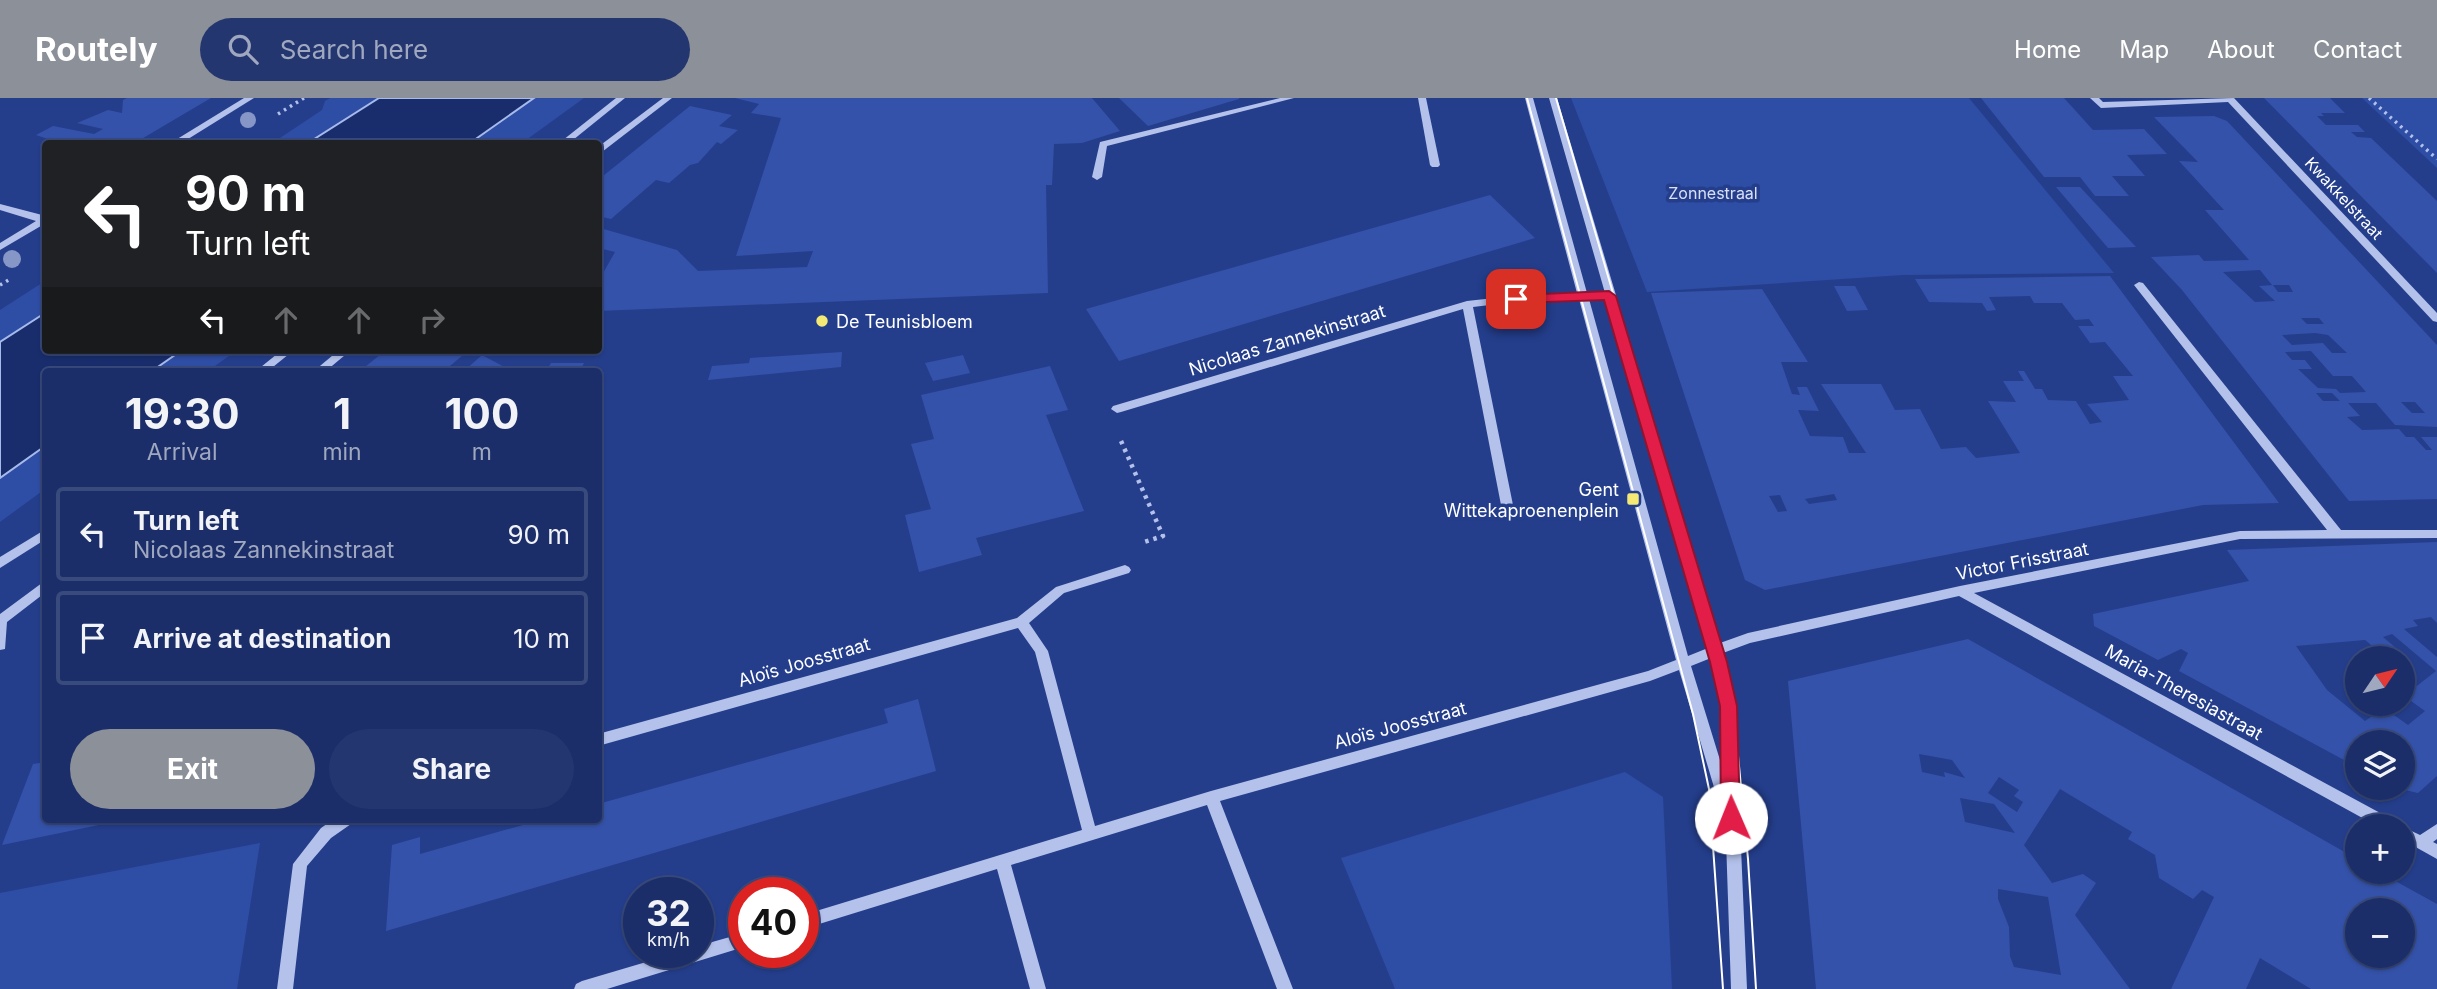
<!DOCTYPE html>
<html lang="en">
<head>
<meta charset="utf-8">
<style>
	body { margin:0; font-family:Inter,sans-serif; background:#24366f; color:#f1f3f6; height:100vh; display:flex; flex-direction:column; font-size:26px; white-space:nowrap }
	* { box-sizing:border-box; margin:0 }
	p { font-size:23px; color:#a0a8c0 }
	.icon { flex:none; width:38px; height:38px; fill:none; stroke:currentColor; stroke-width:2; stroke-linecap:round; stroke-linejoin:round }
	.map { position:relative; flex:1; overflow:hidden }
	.sheet { position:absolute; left:42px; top:270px; width:560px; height:455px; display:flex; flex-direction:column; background:#1b2e69; border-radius:7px; box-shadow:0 2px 5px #0004,0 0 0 2px #394a7d }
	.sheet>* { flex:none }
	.banner { position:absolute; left:42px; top:42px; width:560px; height:214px; border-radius:7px; box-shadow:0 2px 5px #0004,0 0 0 2px #394a7d; background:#202124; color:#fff; overflow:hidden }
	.needle { width:46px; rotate:55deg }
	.fabs { position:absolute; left:2345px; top:548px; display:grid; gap:14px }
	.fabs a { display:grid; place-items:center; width:70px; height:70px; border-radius:50%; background:#1b2e69; box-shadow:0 2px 5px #0004,0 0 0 2px #394a7d; font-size:35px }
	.speed { position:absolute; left:623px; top:779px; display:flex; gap:14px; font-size:35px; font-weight:700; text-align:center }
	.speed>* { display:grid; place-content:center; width:91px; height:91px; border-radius:50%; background:#1b2e69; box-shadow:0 2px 5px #0004,0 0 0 2px #394a7d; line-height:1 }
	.speed small { font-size:18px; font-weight:400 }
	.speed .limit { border:10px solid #d22; background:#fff; color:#111 }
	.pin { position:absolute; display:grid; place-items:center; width:60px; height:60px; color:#fff; margin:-30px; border-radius:14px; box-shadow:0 4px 10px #0006 }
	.me { position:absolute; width:77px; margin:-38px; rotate:359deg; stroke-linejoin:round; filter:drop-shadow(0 0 5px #0008) }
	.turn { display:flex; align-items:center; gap:24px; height:147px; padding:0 28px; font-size:32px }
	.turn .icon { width:91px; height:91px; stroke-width:2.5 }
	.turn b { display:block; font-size:49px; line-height:60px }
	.lanes { display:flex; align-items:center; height:66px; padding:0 28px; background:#0003; justify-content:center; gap:35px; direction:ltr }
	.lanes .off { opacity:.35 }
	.eta { display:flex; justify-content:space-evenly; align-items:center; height:119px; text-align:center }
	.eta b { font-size:42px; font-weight:700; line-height:49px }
	.cta { display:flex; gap:14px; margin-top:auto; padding:14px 28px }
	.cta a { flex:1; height:80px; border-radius:42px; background:#8c9099; color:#fff; font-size:28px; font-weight:700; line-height:80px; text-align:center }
	.cta a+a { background:#24366f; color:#f1f3f6 }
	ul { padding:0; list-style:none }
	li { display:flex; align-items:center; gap:21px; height:94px; margin:0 14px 10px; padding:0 14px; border:4px solid #394a7d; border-radius:7px }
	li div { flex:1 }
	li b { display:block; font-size:26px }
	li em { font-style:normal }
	header { display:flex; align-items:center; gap:42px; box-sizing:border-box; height:98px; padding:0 35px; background:#8c9099; color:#fff }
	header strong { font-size:33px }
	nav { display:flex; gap:38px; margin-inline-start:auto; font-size:24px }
	.search { width:490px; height:63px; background:#24366f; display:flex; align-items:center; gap:18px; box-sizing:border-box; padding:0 24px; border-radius:38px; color:#a0a8c0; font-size:26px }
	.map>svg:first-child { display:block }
</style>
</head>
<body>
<header>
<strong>Routely</strong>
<div class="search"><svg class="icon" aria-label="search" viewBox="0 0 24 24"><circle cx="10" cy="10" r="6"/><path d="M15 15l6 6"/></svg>Search here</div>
<nav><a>Home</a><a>Map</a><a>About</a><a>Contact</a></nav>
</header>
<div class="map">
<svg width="2437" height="891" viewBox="0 0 2437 891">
	<rect width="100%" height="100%" fill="#243e8c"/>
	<!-- green -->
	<g fill="#2e4da4">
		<polygon points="330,0 379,0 308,45 271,46 322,12 325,3"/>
		<polygon points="534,0 584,0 522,45 470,46"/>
		<polygon points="1571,0 1969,0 2114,175 1903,177 1647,194"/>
		<polygon points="2362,0 2437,0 2437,70"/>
		<polygon points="45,183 45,215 0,244 0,212"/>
		<polygon points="182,252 237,252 208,273 152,273"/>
		<polygon points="45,348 45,391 0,424 0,380"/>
		<polygon points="1625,674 1663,699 1672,891 1395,891 1341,760"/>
		<polygon points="260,745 237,891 0,891 0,795"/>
	</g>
	<!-- water -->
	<g fill="#192d6c" stroke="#a7baec" stroke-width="2">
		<polygon points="379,0 534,0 470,45 308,45"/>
		<polygon points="45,215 46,252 182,252 152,273 46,273 45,348 0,380 0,244"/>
	</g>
	<!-- building -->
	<g fill="#3452a9" fill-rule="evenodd">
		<polygon points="127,0 211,0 133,46 63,46 36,37 53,28 94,36 103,31 77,25 108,12 122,15 123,2"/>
		<polygon points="735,0 1092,0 1120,33 1082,45 1054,46 1052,87 1046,87 1048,195 598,213 598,177 602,177 615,154 603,151 598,155 600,130 677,152 698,173 807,169 813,153 736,158 781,20 751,15 759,6"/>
		<polygon points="1119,0 1239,0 1239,1 1148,28"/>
		<polygon points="1981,0 2064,0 2093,32 2144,31 2167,56 2127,57 2145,78 2112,78 2129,98 2095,98 2080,79 2044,79"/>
		<polygon points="2264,0 2330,0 2345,15 2321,15 2324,18 2317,18 2326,27 2358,27 2365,34 2351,34 2357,39 2371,40 2437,103 2437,175"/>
		<polygon points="690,8 732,17 719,28 738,32 721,46 717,44 698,65 690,67 669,85 656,82 611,121 598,118 598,82"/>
		<path d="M2214,18l13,5 210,224v82l-42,-2 -19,-22h-28l12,13 -13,1 15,13 37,-1 7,8h8l12,13h6l-11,-13h16v62l-88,2 -167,-211 -31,-33 48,-2 5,6 45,-1 -44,-50h19l-45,-49 19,1 -44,-45zM2260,172l12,15h17l4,7h-15l-5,-7 -14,1 16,15 -20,1 -32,-30zM2301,220h18l5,6h-17zM2315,235l13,2 19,18h-15l-9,-10 -31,2 -10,-10zM2311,253l22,25h19l14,16 -26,1 -4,-4 -18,-1 -20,-19h14l-7,-9h-13l-7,-8zM2316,295h16l8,8h-17zM2401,304h14l10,11h-13z"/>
		<polygon points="2056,89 2080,89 2136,149 2108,150"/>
		<polygon points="1490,97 1535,140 1119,263 1086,211"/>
		<path d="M2110,178l169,227 -76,2 -438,85 -20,-10 -94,-287 111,-4 46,73h-27l11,32 8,1 -3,-8h10l12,24 -21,-1 12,26 33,1 6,16h17l-45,-69h60l14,26 25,-1 21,40 25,-2 10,11 44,-5 -32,-52 28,1 -13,-21h21l-6,-10h6l11,18h7l6,11 28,1 14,23 12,-2 -15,-18 42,-4 -16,-24h20l-28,-34 -15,1 -12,-17h16l-5,-7 -14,1 -13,-17h-28l-4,-7 -41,1 7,13 -9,1 -5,-8 -53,-1 -14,-23zM1834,396l3,6 -28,4 -4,-5zM1780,397l7,16 -9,1 -9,-16z"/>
		<polygon points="1834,188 1855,188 1868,212 1847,213"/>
		<polygon points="386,252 469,252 444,273 360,273"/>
		<polygon points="842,254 841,269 708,282 712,268 749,265 750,260"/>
		<polygon points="482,257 512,273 464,273"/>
		<polygon points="963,257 970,275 933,283 925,265"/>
		<polygon points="551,265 584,265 580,273 546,273"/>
		<polygon points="1050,268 1068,312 1046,317 1084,413 976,440 982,457 919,474 905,417 931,411 911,346 934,341 921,297"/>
		<path d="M2437,444v81l-6,-6 -18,3 5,6 -14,3 33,28v119l-19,17 -22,-5h7v-46h-46v25l-178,-96 9,-18 -7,-4 -23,11 -64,-34 -1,-12 156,-33 -22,-31zM2392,536l44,37 -32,25 21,15 -17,14 -24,-17 -19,13 -38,-31 -31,-44 69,-6 22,18 15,-5 -19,-16z"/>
		<path d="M1968,541l389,220v13h22l58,32v85h-126l-51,-31 -14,31h-75l43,-92 -12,-7 -9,9 -34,-21 -4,-23 -27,-16 4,-7 -72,-43 -36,56 28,38 31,-9 13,9 -21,32 55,74h-314l-28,-308zM1919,656l33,6 13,18 -21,-6 1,5 -23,-5zM1999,679l20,13 -5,6 9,6 -6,10 -29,-19zM1960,700l34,6 21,29 -50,-11zM1998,791l50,8 13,78 -47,-8 -4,-11 -1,-29 -11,-28zM2357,812h46v46h-46z"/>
		<polygon points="918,601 936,673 386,833 392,747 420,739 420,756 544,721 598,721 598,706 888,625 884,611"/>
		<polygon points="46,664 46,721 123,722 2,747 33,666"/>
	</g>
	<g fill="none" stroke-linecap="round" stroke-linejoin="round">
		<!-- path-far1 -->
		<g stroke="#b3c1eb" stroke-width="3.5" stroke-dasharray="2.5 4.5" stroke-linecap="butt">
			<polyline points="2369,0 2437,61"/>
			<polyline points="278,16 304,0"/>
			<polyline points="0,187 12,180"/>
		</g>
		<!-- path -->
		<polyline stroke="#b3c1eb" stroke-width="4.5" stroke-dasharray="3.5 5" stroke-linecap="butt" points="1121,343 1163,438 1144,444"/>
		<!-- minor -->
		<g fill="#b3c1eb" fill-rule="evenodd">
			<polygon points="244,0 254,0 180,46 169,46"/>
			<polygon points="616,0 625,0 568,46 558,46"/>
			<polygon points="663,0 672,0 598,57 598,49"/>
			<polygon points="1280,0 1294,0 1107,48 1102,79 1097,82 1092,79 1100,44"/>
			<polygon points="1418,0 1426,0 1440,67 1438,69 1432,69 1430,67"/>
			<path d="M1525,0h8l54,195h18l-56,-195h8l163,545 28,-10 212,-47 280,-55 87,-1 -193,-245 5,-3 4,1 198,247h96v8l-197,1 -266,54 421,228 2,5h-20l-418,-230 -209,47 -27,10 12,53 12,283h-16l-6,-179 -4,-2 -2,-4 -40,-134 -29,11 -430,120 73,188h-16l-70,-184 -196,60 35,124h-16l-33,-120 -194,60v-14l279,-85 -47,-178 -17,-24 -420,118v-12l419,-116 39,-31 69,-22 4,2 2,3 -2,3 -65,20 -35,30 19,28 47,175 116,-35 437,-120 28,-11 -97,-361h-38l-68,8 40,198 -6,4 -6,-4 -38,-196 -342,103 -4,1 -6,-4 2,-3 354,-105 74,-8h36zM1589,201h18l101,349 -20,8zM1711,560l10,48 3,67 -33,-107z"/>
			<polygon points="2090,0 2099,0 2103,4 2234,0 2437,215 2437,224 2433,223 2228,4 2101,10"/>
			<polygon points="0,106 46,118 46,125 0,152 0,145 36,123 0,112"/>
			<polygon points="282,252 294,252 268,273 256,273"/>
			<polygon points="339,252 351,252 326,273 314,273"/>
			<polygon points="46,431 46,441 0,470 0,459"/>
			<polygon points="46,482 46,494 7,524 5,551 0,552 0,516"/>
			<polygon points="334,721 353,721 351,726 331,740 307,768 293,891 277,891 293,766 321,730"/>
			<polygon points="2437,726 2437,741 2433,744 2437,746 2437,761 2403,742 2403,729 2420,737"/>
			<polygon points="744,835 744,849 607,891 574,891 576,886 582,883 680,854 698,854 698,848"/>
		</g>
		<!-- tram -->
		<g stroke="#fff" stroke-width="2">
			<polyline points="1527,0 1693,616 1709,691 1723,891"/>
			<polyline points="1556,0 1733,606 1748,761 1756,891"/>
		</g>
	</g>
	<!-- trees -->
	<g fill="#8697c7">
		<circle cx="248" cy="22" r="8"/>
		<circle cx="12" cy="161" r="9"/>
	</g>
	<!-- route -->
	<polygon fill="#e11d48" stroke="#92132f" stroke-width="2" points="1609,193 1616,198 1727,564 1737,608 1740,720 1737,726 1731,728 1724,726 1721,720 1720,608 1710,564 1604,202 1516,205 1509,201 1516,197"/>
	<!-- markers -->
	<g fill="#f5e976" stroke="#243e8c" stroke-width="2.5">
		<circle cx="822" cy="223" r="7"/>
		<rect x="1626" y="394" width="14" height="14" rx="3.5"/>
	</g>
	<g text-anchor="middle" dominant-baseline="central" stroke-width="7" stroke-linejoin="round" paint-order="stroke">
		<!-- far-park labels -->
		<g font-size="16" fill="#d7e0f8" stroke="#243e8c">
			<text x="1713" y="95">Zonnestraal</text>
		</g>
		<!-- far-street labels -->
		<g font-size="16" fill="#fff" stroke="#243e8c">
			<text transform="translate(2344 100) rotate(47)">Kwakkelstraat</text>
		</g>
		<!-- poi labels -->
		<g font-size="18" fill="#fff" stroke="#243e8c" text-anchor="start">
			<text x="836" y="223">De Teunisbloem</text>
			<text x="1619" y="391" text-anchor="end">Gent<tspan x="1619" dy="21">Wittekaproenenplein</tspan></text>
		</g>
		<!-- street labels -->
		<g font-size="18" fill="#fff" stroke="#243e8c">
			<text transform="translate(1287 242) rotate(-17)">Nicolaas Zannekinstraat</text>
			<text transform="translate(2022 463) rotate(-11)">Victor Frisstraat</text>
			<text transform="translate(804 564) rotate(-16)">Aloïs Joosstraat</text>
			<text transform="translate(2184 594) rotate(29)">Maria-Theresiastraat</text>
			<text transform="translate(1400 627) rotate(-15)">Aloïs Joosstraat</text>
		</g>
	</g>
</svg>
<div class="fabs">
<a><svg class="needle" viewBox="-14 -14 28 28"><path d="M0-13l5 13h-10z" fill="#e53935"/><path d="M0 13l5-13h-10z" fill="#a0a8c0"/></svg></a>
<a><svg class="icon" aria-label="layers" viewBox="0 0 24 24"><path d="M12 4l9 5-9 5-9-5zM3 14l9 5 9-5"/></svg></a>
<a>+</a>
<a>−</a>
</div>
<div class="speed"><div>32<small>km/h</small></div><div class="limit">40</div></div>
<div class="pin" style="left:1516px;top:201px;background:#d93025"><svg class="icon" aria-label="arrive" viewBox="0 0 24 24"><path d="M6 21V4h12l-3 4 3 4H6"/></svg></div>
<svg class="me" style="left:1731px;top:720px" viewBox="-20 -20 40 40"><circle r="19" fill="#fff"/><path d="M0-13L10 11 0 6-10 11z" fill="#e11d48"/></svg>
<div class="banner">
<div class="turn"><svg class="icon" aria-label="left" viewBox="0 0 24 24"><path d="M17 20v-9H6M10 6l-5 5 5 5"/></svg><div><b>90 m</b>Turn left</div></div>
<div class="lanes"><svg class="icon" aria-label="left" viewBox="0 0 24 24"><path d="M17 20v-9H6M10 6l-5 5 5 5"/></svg><svg class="icon off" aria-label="ahead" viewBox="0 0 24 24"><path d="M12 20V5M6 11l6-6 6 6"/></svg><svg class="icon off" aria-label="ahead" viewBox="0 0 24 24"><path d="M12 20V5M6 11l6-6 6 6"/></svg><svg class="icon off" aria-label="right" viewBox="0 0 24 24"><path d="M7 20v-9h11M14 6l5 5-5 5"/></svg></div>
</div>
<section class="sheet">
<div class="eta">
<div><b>19:30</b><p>Arrival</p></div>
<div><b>1</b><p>min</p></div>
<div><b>100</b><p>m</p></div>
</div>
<ul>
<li><svg class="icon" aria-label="left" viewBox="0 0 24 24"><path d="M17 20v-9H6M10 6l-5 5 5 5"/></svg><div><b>Turn left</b><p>Nicolaas Zannekinstraat</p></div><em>90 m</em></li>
<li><svg class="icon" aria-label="arrive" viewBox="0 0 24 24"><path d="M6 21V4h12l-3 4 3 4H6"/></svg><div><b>Arrive at destination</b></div><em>10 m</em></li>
</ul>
<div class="cta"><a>Exit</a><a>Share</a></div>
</section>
</div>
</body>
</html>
